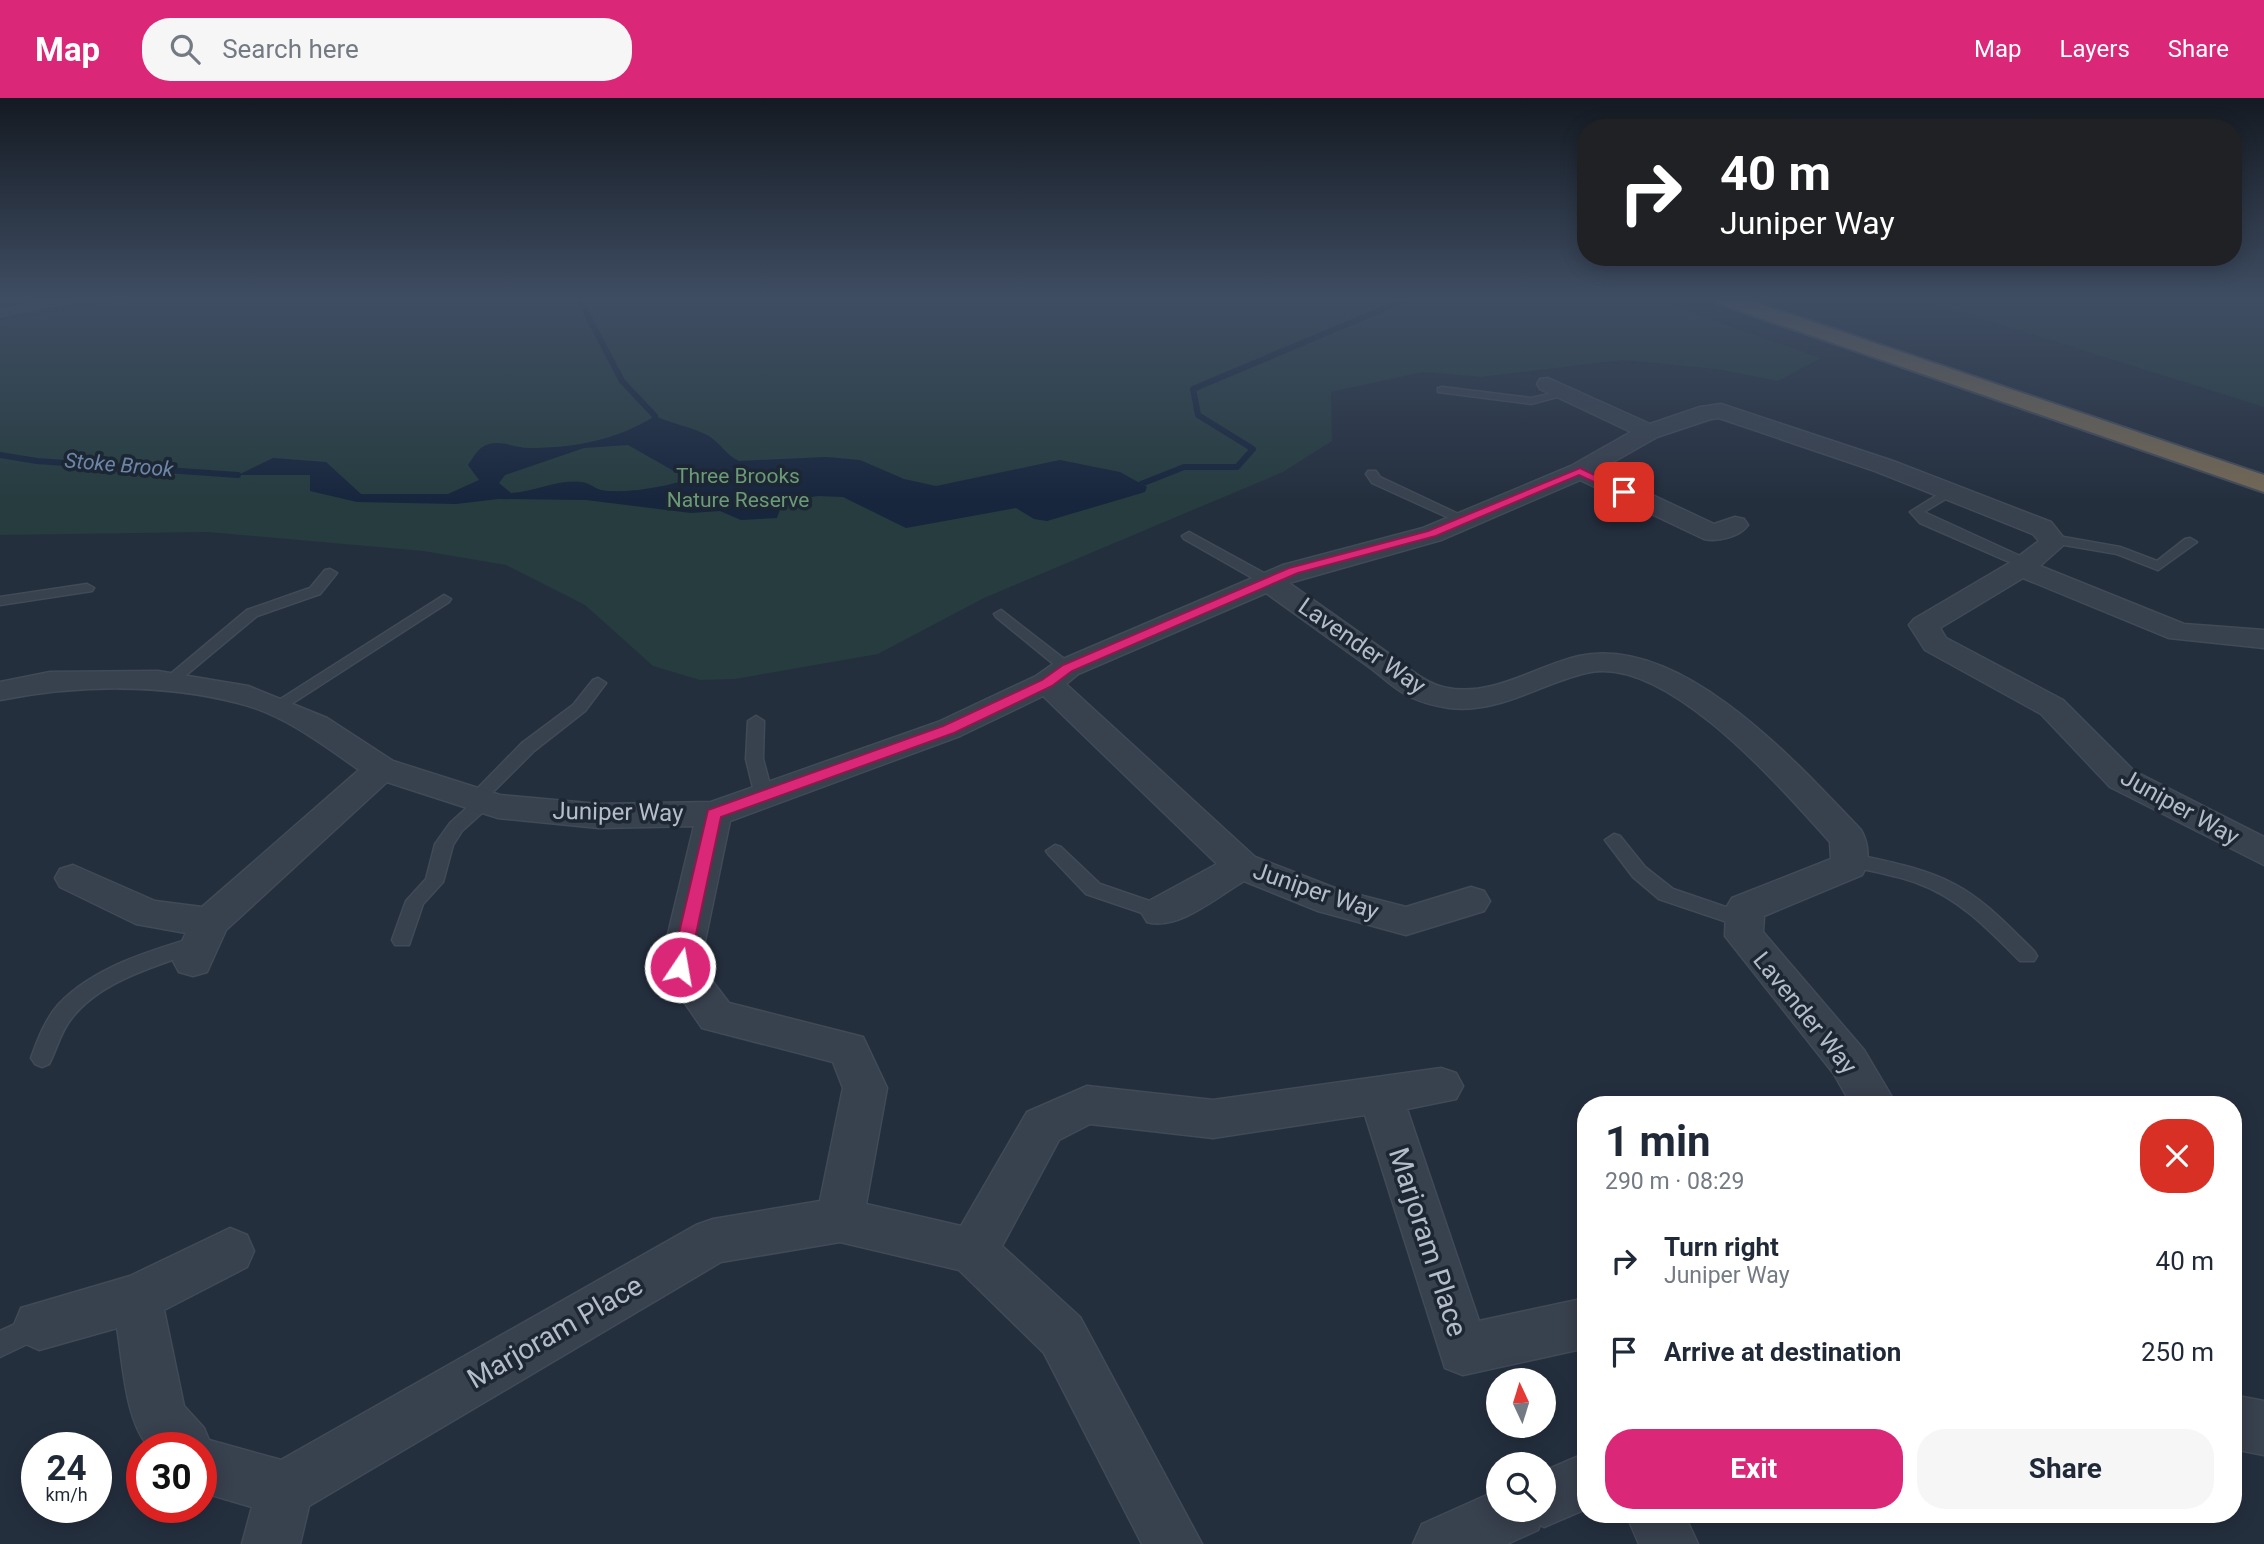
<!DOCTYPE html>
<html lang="en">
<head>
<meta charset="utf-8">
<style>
	body { margin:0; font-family:Roboto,sans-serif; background:#f6f6f7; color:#1f2937; height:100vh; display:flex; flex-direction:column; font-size:26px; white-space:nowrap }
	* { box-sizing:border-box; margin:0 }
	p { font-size:23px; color:#747a83 }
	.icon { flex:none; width:38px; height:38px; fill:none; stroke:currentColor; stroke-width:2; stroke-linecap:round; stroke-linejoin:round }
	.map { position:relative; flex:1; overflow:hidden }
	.drawer { position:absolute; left:1577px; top:998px; width:665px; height:427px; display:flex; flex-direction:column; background:#fff; border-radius:28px; box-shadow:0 4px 18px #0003 }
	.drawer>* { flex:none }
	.hud { position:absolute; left:1577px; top:21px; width:665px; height:147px; border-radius:28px; box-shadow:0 4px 18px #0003; background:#202124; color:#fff; overflow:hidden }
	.needle { width:46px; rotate:356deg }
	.tools { position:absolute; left:1486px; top:1270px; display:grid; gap:14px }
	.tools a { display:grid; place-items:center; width:70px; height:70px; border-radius:50%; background:#fff; box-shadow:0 4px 18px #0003; font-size:35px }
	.speed { position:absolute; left:21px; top:1334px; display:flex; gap:14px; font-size:35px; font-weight:700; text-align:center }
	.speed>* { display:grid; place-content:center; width:91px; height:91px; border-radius:50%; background:#fff; box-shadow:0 4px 18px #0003; line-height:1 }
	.speed small { font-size:18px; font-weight:400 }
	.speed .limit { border:10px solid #d22; background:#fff; color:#111 }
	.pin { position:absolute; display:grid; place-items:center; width:60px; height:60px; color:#fff; margin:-30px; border-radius:14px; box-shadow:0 4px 10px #0006 }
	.me { position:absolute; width:77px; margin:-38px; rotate:12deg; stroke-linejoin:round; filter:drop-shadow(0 0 5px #0008) }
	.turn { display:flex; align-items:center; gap:24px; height:147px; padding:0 28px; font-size:32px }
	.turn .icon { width:91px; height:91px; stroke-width:2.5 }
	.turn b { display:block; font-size:49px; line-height:60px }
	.round { display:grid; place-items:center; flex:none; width:74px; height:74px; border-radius:28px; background:#f6f6f7 }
	.overview { display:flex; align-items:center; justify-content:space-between; height:119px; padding:0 28px }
	h1 { font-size:42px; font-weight:700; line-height:52px }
	.button { display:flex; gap:14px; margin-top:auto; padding:14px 28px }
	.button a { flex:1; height:80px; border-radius:28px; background:#db2777; color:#fff; font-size:28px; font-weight:700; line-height:80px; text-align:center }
	.button a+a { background:#f6f6f7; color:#1f2937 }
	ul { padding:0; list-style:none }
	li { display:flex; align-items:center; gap:21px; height:91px; padding:0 28px }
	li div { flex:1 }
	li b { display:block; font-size:26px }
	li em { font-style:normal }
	header { display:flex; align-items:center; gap:42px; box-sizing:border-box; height:98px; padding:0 35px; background:#db2777; color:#fff }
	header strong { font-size:33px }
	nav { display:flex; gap:38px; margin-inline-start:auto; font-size:24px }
	.search { width:490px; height:63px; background:#f6f6f7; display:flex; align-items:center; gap:18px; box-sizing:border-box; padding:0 24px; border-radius:28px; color:#747a83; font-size:26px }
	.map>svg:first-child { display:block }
</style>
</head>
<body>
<header>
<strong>Map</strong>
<div class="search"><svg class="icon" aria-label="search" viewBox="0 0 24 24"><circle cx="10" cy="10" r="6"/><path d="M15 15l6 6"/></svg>Search here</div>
<nav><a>Map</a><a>Layers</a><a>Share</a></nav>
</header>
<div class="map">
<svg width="2264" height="1446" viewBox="0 0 2264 1446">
	<rect width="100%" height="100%" fill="#242f3e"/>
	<!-- green -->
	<g fill="#263c3f">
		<polygon points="136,201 1651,201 1821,260 1778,283 1717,271 1623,262 1481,279 1423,274 1331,294 1332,343 1283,374 984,500 878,556 735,581 700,582 653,568 585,507 506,467 423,453 208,434 0,437 0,223"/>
		<polygon points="1919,201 2264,201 2264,309"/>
	</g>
	<!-- water -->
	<path fill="#17263c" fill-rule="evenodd" d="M655,318c17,8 38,11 54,20 12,8 17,19 30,25l87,-4 34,3 44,19 32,7 124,-26 60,12 27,15 -2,5 -98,29 -13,-2 -18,-11 -110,20 -63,-31 -25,-1 -35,5 -6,17 -36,2 -21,-9 -29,2 -105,-13 -88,-1 -42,5 -99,-2 -47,-11v-16h-72l35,-17 53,4 35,32h87l31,-14 -11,-15c3,-4 8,-13 13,-17 16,-11 32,0 48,0 45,0 88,-8 126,-32zM628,347l60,34c-22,8 -64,15 -87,11 -7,-2 -13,-8 -20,-8 -25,-3 -46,10 -70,11l-12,-10 6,-8 79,-27z"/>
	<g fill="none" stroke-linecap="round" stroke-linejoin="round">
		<!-- stream -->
		<g stroke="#17263c" stroke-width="6">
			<polyline points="579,201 622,283 655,318"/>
			<polyline points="0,357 37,363 238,377"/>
			<polyline points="1141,386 1184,369 1237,369 1253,351 1198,317 1193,291 1407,201"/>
		</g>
		<!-- service casing -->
		<g stroke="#414a57" stroke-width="3">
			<g id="service">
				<polygon points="64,201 85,201 0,218 0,212"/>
				<polygon points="1442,289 1531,300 1567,292 1572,295 1531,306 1438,294 1438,290"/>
				<polygon points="1368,373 1376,373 1380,379 1469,421 1463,425 1458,424 1372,385 1366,376"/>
				<polygon points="1950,389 1956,393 1954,396 1924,414 2031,463 2031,469 2021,469 1920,425 1910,414"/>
				<polygon points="1189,434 1273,480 1275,483 1268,487 1263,486 1184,441 1182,438"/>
				<polygon points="2052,437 2120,449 2157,463 2185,441 2190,440 2197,444 2158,472 2117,456 2047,444 2045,441"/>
				<polygon points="330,471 337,475 320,496 257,518 174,587 164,587 161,584 247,512 310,490 325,472"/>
				<polygon points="87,486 94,490 92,493 0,507 0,499"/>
				<polygon points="444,497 451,501 449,504 282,612 276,614 268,609"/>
				<polygon points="1001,512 1072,567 1075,570 1072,573 1062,573 996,519 994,516"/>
				<polygon points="598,580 606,585 585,613 534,653 489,698 494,703 491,707 462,733 453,747 443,784 423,806 409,847 395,847 392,842 406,803 426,781 435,746 450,725 472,705 468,701 471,697 522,645 573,607 593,582"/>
				<polygon points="756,618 764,623 763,661 773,698 764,704 755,698 746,661 748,623"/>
				<polygon points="1614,736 1620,738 1645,769 1673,791 1752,818 1755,823 1752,828 1745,830 1659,801 1633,779 1608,746 1605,742"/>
				<polygon points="1055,747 1061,749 1100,786 1167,809 1169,814 1167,819 1160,821 1086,796 1049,757 1046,753"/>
				<path d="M1849,755c35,8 73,14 105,31 31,16 55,43 80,67l3,5 -3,5h-14c-31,-31 -61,-63 -103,-78 -24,-9 -50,-12 -74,-19l-3,-5 3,-5z"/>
				<path d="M199,838l7,2 3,5 -3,5c-45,17 -105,31 -135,71 -11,14 -14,30 -22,45l-7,3 -7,-3 -4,-6c7,-19 14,-38 27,-53 35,-38 94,-55 141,-69z"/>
				<polygon points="39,1215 48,1218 52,1227 48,1236 0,1259 0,1233"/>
			</g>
		</g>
		<!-- minor casing -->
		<g stroke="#414a57" stroke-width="3">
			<g id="minor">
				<path d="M1548,280l102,46 50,-17 21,-3 172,57 158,61 16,20 -27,24 144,58 80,6v18l-95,-10 -146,-60 -83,50 6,10 117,62 71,71 130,66v28l-154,-78 -69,-73 -116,-64 -16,-25 5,-6 97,-57 28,-21 -6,-7 -158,-63 -156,-53 -8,1 -54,18 -58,33 115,54 21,-7 9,2 4,6c-8,12 -31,17 -44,14l-124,-59 -139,60 -152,43c33,23 66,47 99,70 18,13 37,31 59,35 46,9 89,-22 132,-32 103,-22 218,107 282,174 8,14 9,32 1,45l-98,41 -1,16 101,118 32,54h-45l-17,-30 -109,-138 1,-28 6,-10 99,-39 -1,-17c-48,-53 -164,-189 -244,-169 -47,11 -87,41 -137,35 -12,-2 -26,-5 -36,-10 -16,-6 -30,-21 -44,-31 -34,-24 -68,-49 -103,-74l-188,81 -12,10 189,173 85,33 66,17 65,-20 13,4 6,10 -6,10 -78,24 -88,-24 -74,-30c-27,16 -66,50 -97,41l-6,-10 6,-10 70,-38 -174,-168 -83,40 -230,85 -30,144 29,38 134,34 24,51 -21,116 95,22 66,-114 60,-26 126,14 228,-32 15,5 7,13 -7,13 -49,10 72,212 107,-23v50l-123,27 -18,-7 -80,-253 -152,23 -123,-14 -31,16 -57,106 78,71 122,227h-60l-98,-191 -85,-83 -119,-28 -119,20 -412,244 -9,38h-58l10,-37 -51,-15v-45h-52c-24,-26 -26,-85 -32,-119l-78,22 -18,-8 -7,-17 7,-17 109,-32 100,-48 17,7 7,16 -7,16 -83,43 20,96 20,22 5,12 72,20 415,-235 17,-6 107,-18 23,-113 -10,-26 -131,-34 -42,-61 34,-141 -95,2 -101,-10 -111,-36 -161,148 -19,42 -14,4 -14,-4 -6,-11 13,-28 -50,-9 -76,-37 -5,-9 5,-9 13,-4 82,36 47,6 157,-137c-37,-26 -76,-56 -121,-67 -77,-20 -161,-18 -238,-3v-18l50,-10 108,-1 90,15 79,32 66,43 107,34 99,9 112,-2 227,-80 98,-46 20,-14 227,-97 140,-37 148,-62 60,-34 -91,-43 -3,-5 3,-5z"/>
				<polygon points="2233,1297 2264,1303 2264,1357 2233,1351"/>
				<polygon points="1586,1355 1586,1411 1544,1429 1540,1427 1538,1432 1507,1446 1413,1446 1422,1426 1498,1392 1498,1412 1544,1412 1544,1373"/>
				<polygon points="1626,1416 1684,1416 1698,1446 1639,1446"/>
			</g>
		</g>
		<!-- motorway casing -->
		<g stroke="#434c59" stroke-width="4">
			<polygon id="motorway" points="1714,201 1745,201 2264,377 2264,394 1717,205"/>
		</g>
		<!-- service -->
		<use href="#service" fill="#38414e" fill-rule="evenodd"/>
		<!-- minor -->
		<use href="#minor" fill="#38414e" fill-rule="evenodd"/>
		<!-- motorway -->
		<use href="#motorway" fill="#746855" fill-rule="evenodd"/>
	</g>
	<!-- sky -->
	<linearGradient id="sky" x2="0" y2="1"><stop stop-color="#141a22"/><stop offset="0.5" stop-color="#3f4d63"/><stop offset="1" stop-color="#3f4d63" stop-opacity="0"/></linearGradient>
	<rect width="2264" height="403" fill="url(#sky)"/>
	<!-- route -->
	<polygon fill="#db2777" stroke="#8e194d" stroke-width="2" points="1580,370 1630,394 1620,396 1579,377 1436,438 1298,475 1072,573 1052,588 954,635 721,719 689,869 686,874 674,874 671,869 708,712 943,628 1042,582 1063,567 1289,470 1428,433"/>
	<g text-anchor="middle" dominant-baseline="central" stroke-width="7" stroke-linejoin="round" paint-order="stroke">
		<!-- far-water labels -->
		<g font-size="21" font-style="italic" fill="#6d86a8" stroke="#1d2633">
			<text transform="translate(119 367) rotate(5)">Stoke Brook</text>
		</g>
		<!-- far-park labels -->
		<g font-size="21" fill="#6b9a76" stroke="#1d2633">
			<text x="738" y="378">Three Brooks<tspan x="738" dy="24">Nature Reserve</tspan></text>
		</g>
		<!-- street labels -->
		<g font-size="24" fill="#b4bcc9" stroke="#1d2633">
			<text transform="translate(1362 548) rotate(35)">Lavender Way</text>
			<text transform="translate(2180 709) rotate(29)">Juniper Way</text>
			<text transform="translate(618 714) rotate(1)">Juniper Way</text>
			<text transform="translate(1316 793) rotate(19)">Juniper Way</text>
			<text transform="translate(1805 915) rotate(51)">Lavender Way</text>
		</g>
		<!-- near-street labels -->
		<g font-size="28" fill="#b4bcc9" stroke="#1d2633">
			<text transform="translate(1428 1144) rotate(72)">Marjoram Place</text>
			<text transform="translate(555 1234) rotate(-30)">Marjoram Place</text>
		</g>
	</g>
</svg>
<div class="tools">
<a><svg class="needle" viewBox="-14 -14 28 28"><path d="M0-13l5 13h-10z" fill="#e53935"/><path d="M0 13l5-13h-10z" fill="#747a83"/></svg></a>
<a><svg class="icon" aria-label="search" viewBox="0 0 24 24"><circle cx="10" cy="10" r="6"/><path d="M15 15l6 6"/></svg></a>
</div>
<div class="speed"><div>24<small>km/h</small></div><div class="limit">30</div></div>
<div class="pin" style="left:1624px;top:394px;background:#d93025"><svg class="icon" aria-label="arrive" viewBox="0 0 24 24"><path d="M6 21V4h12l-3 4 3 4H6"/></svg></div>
<svg class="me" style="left:680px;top:869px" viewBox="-20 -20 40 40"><circle r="17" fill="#db2777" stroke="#fff" stroke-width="3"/><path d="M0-11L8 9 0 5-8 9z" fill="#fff"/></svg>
<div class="hud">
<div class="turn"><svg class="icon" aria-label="right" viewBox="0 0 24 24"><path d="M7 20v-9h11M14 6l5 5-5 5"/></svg><div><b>40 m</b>Juniper Way</div></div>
</div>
<section class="drawer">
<div class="overview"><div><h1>1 min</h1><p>290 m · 08:29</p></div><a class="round" style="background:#d93025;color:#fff"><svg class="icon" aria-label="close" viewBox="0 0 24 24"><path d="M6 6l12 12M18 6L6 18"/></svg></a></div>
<ul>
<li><svg class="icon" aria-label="right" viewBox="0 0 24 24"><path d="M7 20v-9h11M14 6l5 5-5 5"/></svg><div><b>Turn right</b><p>Juniper Way</p></div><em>40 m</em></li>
<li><svg class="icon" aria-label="arrive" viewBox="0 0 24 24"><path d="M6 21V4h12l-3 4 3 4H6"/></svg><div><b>Arrive at destination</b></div><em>250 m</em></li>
</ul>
<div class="button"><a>Exit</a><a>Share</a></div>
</section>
</div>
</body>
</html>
